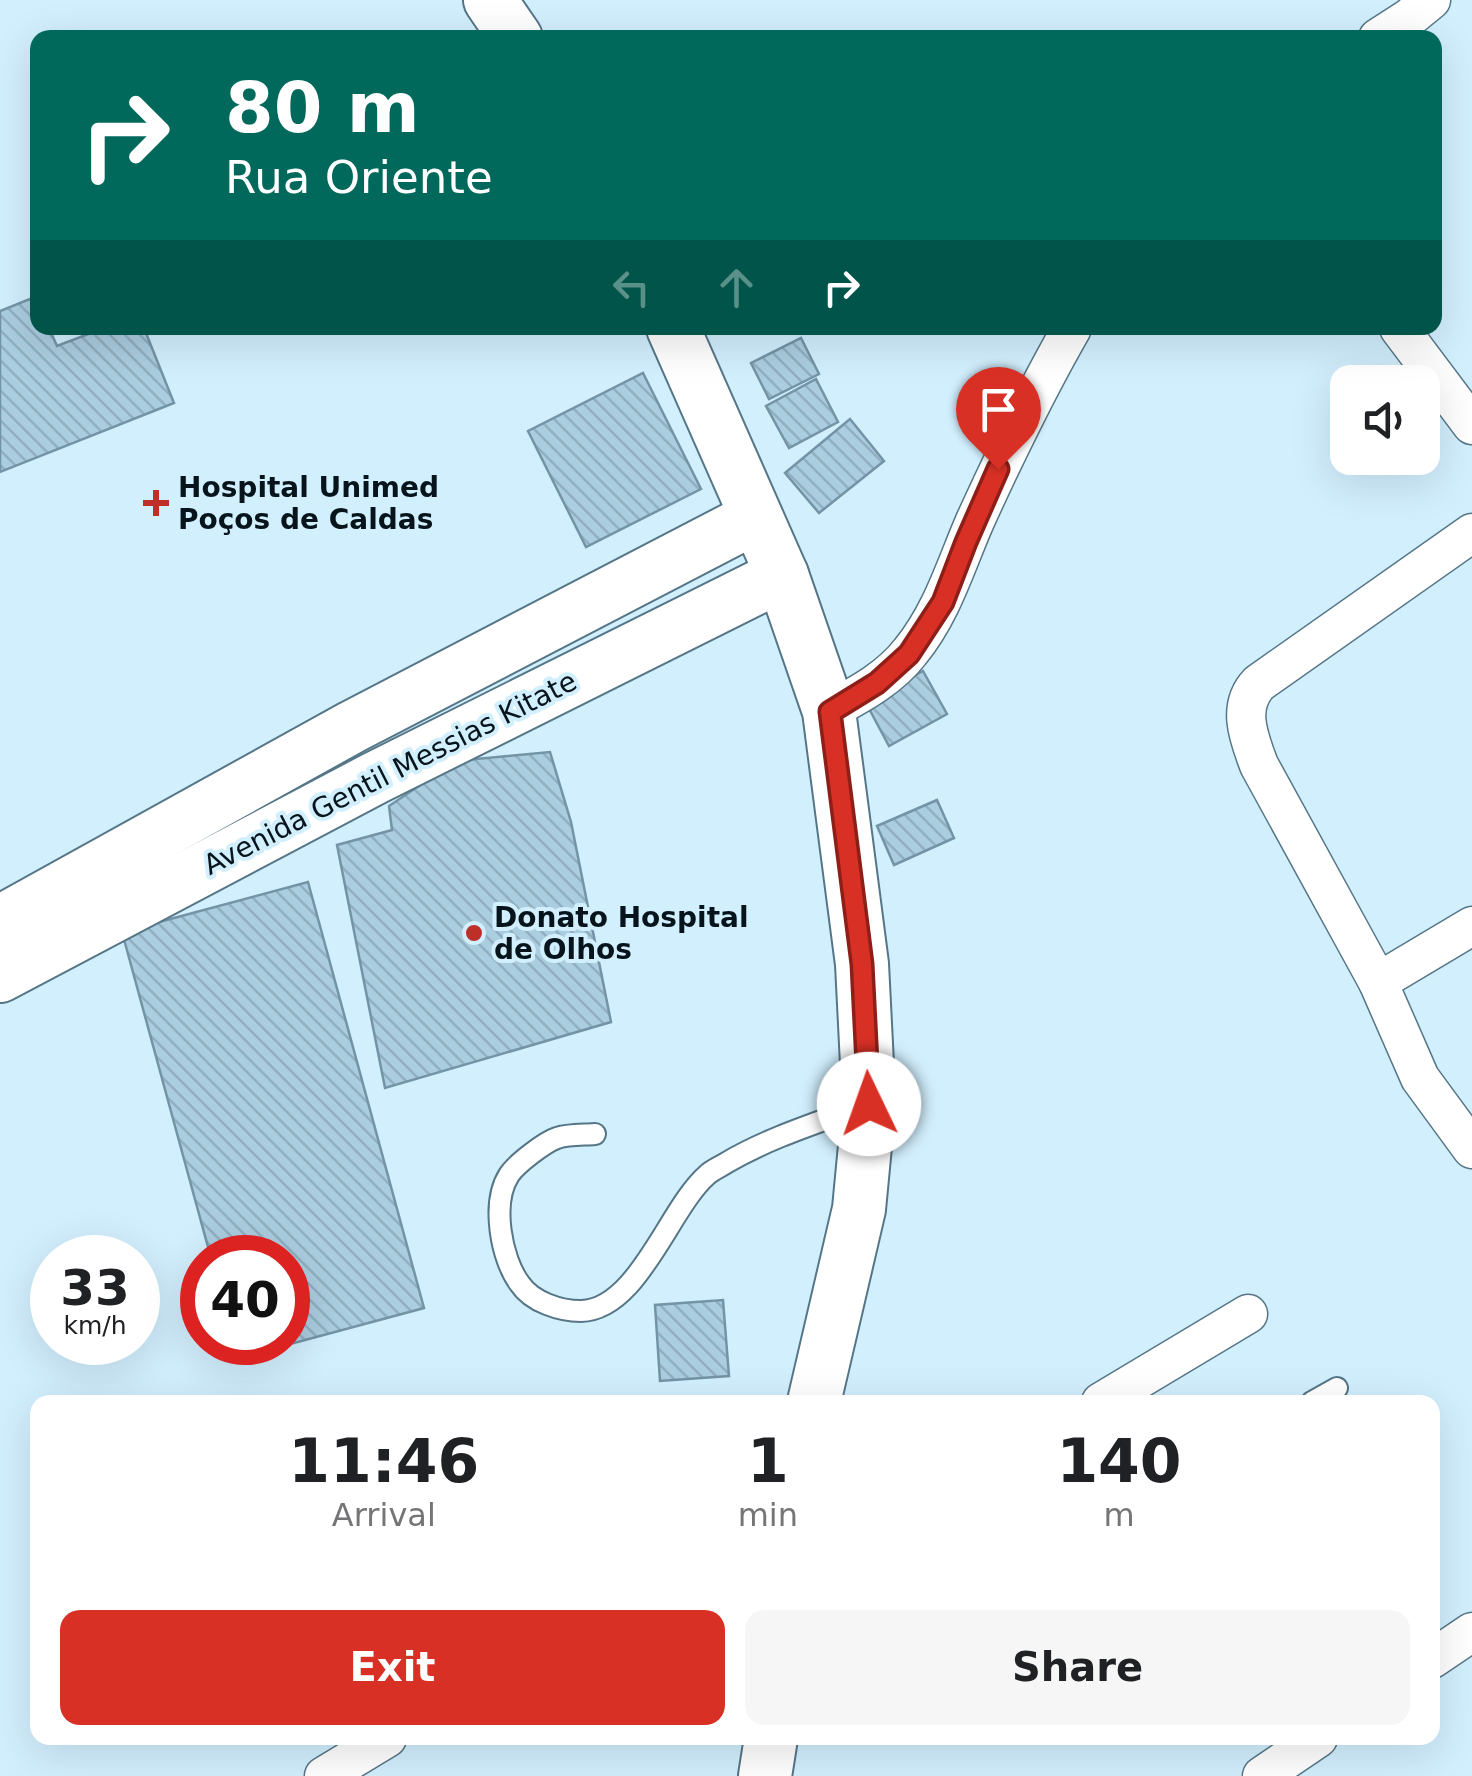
<!DOCTYPE html>
<html lang="en">
<head>
<meta charset="utf-8">
<style>
	body { margin:0; font-family:"DejaVu Sans",sans-serif; background:#f6f6f6; color:#202124; height:100vh; display:flex; flex-direction:column; font-size:38px; white-space:nowrap }
	* { box-sizing:border-box; margin:0 }
	p { font-size:32px; color:#757577 }
	.icon { flex:none; width:55px; height:55px; fill:none; stroke:currentColor; stroke-width:2; stroke-linecap:round; stroke-linejoin:round }
	.map { position:relative; flex:1; overflow:hidden }
	.panel { position:absolute; left:30px; top:1395px; width:1410px; height:350px; display:flex; flex-direction:column; background:#fff; border-radius:20px; box-shadow:0 10px 40px #0002 }
	.panel>* { flex:none }
	.guide { position:absolute; left:30px; top:30px; width:1412px; height:305px; border-radius:20px; box-shadow:0 10px 40px #0002; background:#00695c; color:#fff; overflow:hidden }
	.buttons { position:absolute; left:1330px; top:365px; display:grid; gap:20px }
	.buttons a { display:grid; place-items:center; width:110px; height:110px; border-radius:20px; background:#fff; box-shadow:0 10px 40px #0002; font-size:50px }
	.speed { position:absolute; left:30px; top:1235px; display:flex; gap:20px; font-size:50px; font-weight:700; text-align:center }
	.speed>* { display:grid; place-content:center; width:130px; height:130px; border-radius:50%; background:#fff; box-shadow:0 10px 40px #0002; line-height:1 }
	.speed small { font-size:25px; font-weight:400 }
	.speed .limit { border:15px solid #d22; background:#fff; color:#111 }
	.pin { position:absolute; display:grid; place-items:center; width:85px; height:85px; color:#fff; margin:-102px -42px; border-radius:50% 50% 50% 0; rotate:-45deg; box-shadow:0 0 10px #0007 }
	.pin .icon { rotate:45deg }
	.me { position:absolute; width:110px; margin:-55px; rotate:357deg; stroke-linejoin:round; filter:drop-shadow(0 0 8px #0008) }
	.turn { display:flex; align-items:center; gap:35px; height:210px; padding:0 30px; font-size:45px }
	.turn .icon { width:130px; height:130px; stroke-width:2.5 }
	.turn b { display:block; font-size:70px; line-height:85px }
	.lanes { display:flex; align-items:center; height:95px; padding:0 30px; background:#0003; justify-content:center; gap:50px; direction:ltr }
	.lanes .off { opacity:.35 }
	.eta { display:flex; justify-content:space-evenly; align-items:center; height:170px; text-align:center }
	.eta b { font-size:60px; font-weight:800; line-height:70px }
	.button { display:flex; gap:20px; margin-top:auto; padding:20px 30px }
	.button a { flex:1; height:115px; border-radius:20px; background:#d93025; color:#fff; font-size:40px; font-weight:800; line-height:115px; text-align:center }
	.button a+a { background:#f6f6f6; color:#202124 }
	.map>svg:first-child { display:block }
</style>
</head>
<body>
<div class="map">
<svg width="1472" height="1776" viewBox="0 0 1472 1776">
	<defs>
		<pattern id="building-back-hatch" width="6" height="6" patternUnits="userSpaceOnUse" patternTransform="scale(2.5)"><rect width="6" height="6" fill="#aacde0"/><path d="M-1 5l2 2M0 0l6 6M5-1l2 2" fill="none" stroke="#91afc0"/></pattern>
	</defs>
	<rect width="100%" height="100%" fill="#d2effe"/>
	<!-- building -->
	<g fill="url(#building-back-hatch)" stroke="#7394a6" stroke-width="2.5">
		<polygon points="37,296 38,328 49,328 57,346 104,328 144,328 174,403 0,472 0,311"/>
		<polygon points="801,338 819,374 769,399 751,363"/>
		<polygon points="643,373 701,489 586,547 528,431"/>
		<polygon points="816,379 838,422 789,448 766,406"/>
		<polygon points="850,419 884,461 819,513 785,473"/>
		<polygon points="923,671 947,714 889,746 866,703"/>
		<polygon points="550,752 571,822 611,1022 385,1088 337,845 392,830 389,806 456,761"/>
		<polygon points="937,800 954,838 894,865 877,826"/>
		<polygon points="308,882 424,1308 238,1358 234,1342 288,1342 288,1258 211,1258 122,932"/>
		<polygon points="723,1300 729,1376 660,1381 655,1305"/>
	</g>
	<g fill="none" stroke-linecap="round" stroke-linejoin="round">
		<!-- lane casing -->
		<g stroke="#557687" stroke-width="24">
			<g id="lane">
				<path d="M595,1134c-11,1 -27,0 -38,4 -12,4 -41,26 -48,37 -18,28 -8,84 11,109 12,18 40,27 61,27 57,-1 88,-103 126,-136 5,-5 13,-8 19,-12 44,-26 94,-41 142,-59"/>
				<polyline points="1312,1402 1337,1388"/>
			</g>
		</g>
		<!-- street casing -->
		<g stroke="#557687" stroke-width="41">
			<g id="street">
				<polyline points="1378,38 1409,18 1431,0"/>
				<polyline points="1399,328 1472,425"/>
				<path d="M829,711c29,-16 60,-32 81,-59 32,-39 45,-85 65,-131 30,-66 61,-130 97,-193"/>
				<polyline points="1472,926 1378,982 1420,1078 1472,1149"/>
				<path d="M1378,982l-119,-217c-10,-27 -23,-58 0,-82l213,-150"/>
				<polyline points="1101,1402 1248,1314"/>
				<polyline points="1432,1659 1472,1632"/>
				<polyline points="324,1776 387,1738"/>
				<polyline points="1262,1776 1318,1738"/>
			</g>
		</g>
		<!-- secondary casing -->
		<g stroke="#557687" stroke-width="56">
			<g id="secondary">
				<polyline points="490,0 516,38"/>
				<polyline points="673,328 782,575 829,711 862,964 869,1104 859,1209 814,1402"/>
				<polyline points="0,922 352,727 756,517"/>
				<polyline points="0,976 375,778 782,575"/>
				<polyline points="765,1776 771,1738"/>
			</g>
		</g>
		<!-- lane -->
		<use href="#lane" stroke="#fff" stroke-width="20"/>
		<!-- street -->
		<use href="#street" stroke="#fff" stroke-width="38"/>
		<!-- secondary -->
		<use href="#secondary" stroke="#fff" stroke-width="52"/>
	</g>
	<g fill="none" stroke-linecap="round" stroke-linejoin="round">
		<!-- route casing -->
		<g stroke="#8d1f18" stroke-width="25">
			<polyline id="route" points="869,1104 862,964 830,712 877,683 909,654 943,602 966,542 998,469"/>
		</g>
		<!-- route -->
		<use href="#route" stroke="#d93025" stroke-width="18"/>
	</g>
	<!-- markers -->
	<g fill="#be2f2a" stroke="#d2effe" stroke-width="4">
		<path d="M151 488h10v10h10v10h-10v10h-10v-10h-10v-10h10z"/>
		<circle cx="474" cy="933" r="10"/>
	</g>
	<g text-anchor="middle" dominant-baseline="central" stroke-width="8" stroke-linejoin="round" paint-order="stroke">
		<!-- poi labels -->
		<g font-size="28" font-weight="bold" fill="#07141b" stroke="#d2effe" text-anchor="start">
			<text x="178" y="487">Hospital Unimed<tspan x="178" dy="32">Poços de Caldas</tspan></text>
			<text x="494" y="917">Donato Hospital<tspan x="494" dy="32">de Olhos</tspan></text>
		</g>
		<!-- street labels -->
		<g font-size="28" fill="#07141b" stroke="#d2effe">
			<text transform="translate(390 773) rotate(-27)">Avenida Gentil Messias Kitate</text>
		</g>
	</g>
</svg>
<div class="buttons">
<a><svg class="icon" aria-label="sound" viewBox="0 0 24 24"><path d="M4 9h4l5-4v14l-5-4H4zM17 9q2 3 0 6"/></svg></a>
</div>
<div class="speed"><div>33<small>km/h</small></div><div class="limit">40</div></div>
<div class="pin" style="left:998px;top:469px;background:#d93025"><svg class="icon" aria-label="arrive" viewBox="0 0 24 24"><path d="M6 21V4h12l-3 4 3 4H6"/></svg></div>
<svg class="me" style="left:869px;top:1104px" viewBox="-20 -20 40 40"><circle r="19" fill="#fff"/><path d="M0-13L10 11 0 6-10 11z" fill="#d93025"/></svg>
<div class="guide">
<div class="turn"><svg class="icon" aria-label="right" viewBox="0 0 24 24"><path d="M7 20v-9h11M14 6l5 5-5 5"/></svg><div><b>80 m</b>Rua Oriente</div></div>
<div class="lanes"><svg class="icon off" aria-label="left" viewBox="0 0 24 24"><path d="M17 20v-9H6M10 6l-5 5 5 5"/></svg><svg class="icon off" aria-label="ahead" viewBox="0 0 24 24"><path d="M12 20V5M6 11l6-6 6 6"/></svg><svg class="icon" aria-label="right" viewBox="0 0 24 24"><path d="M7 20v-9h11M14 6l5 5-5 5"/></svg></div>
</div>
<section class="panel">
<div class="eta">
<div><b>11:46</b><p>Arrival</p></div>
<div><b>1</b><p>min</p></div>
<div><b>140</b><p>m</p></div>
</div>
<div class="button"><a>Exit</a><a>Share</a></div>
</section>
</div>
</body>
</html>
